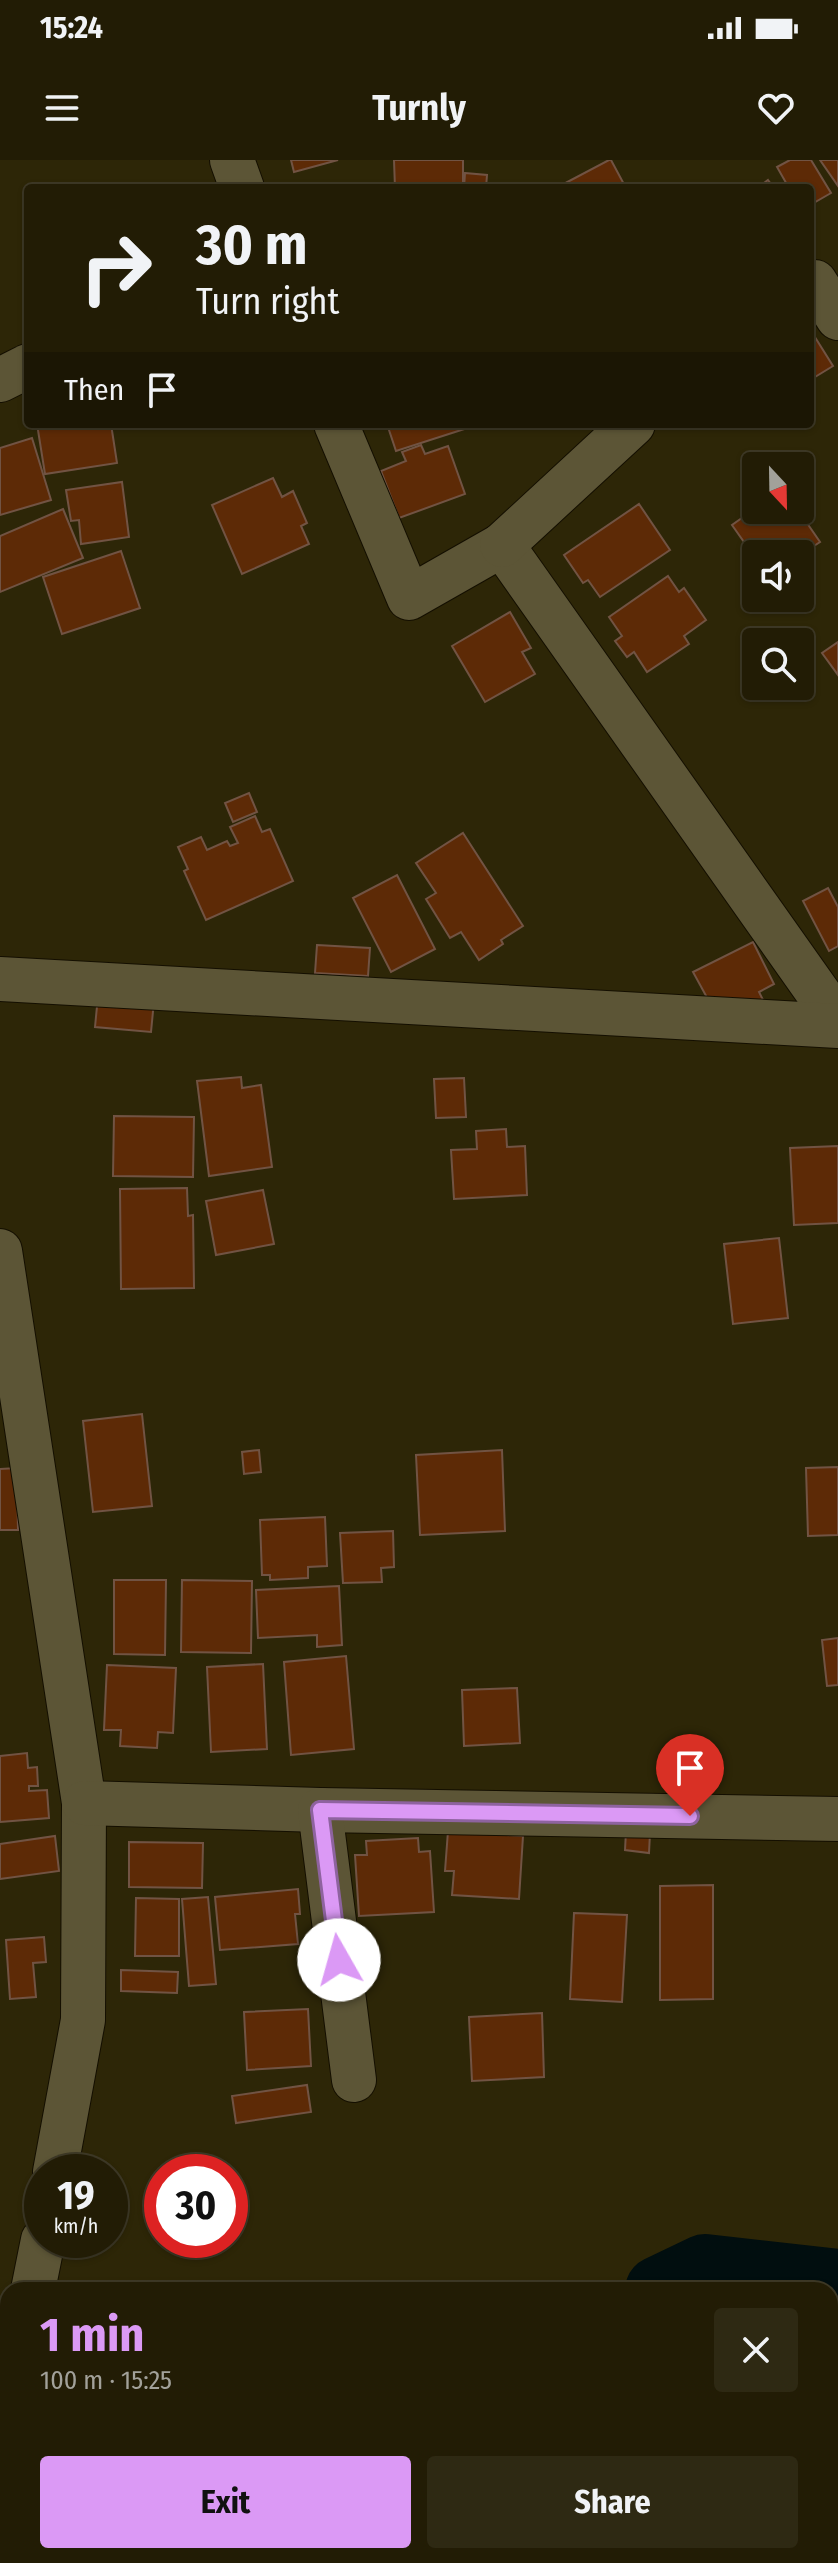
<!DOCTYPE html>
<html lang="en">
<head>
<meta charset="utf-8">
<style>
	body { margin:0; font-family:"Fira Sans Condensed",sans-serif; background:#2e2913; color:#f1f3f6; height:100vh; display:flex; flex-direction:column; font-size:30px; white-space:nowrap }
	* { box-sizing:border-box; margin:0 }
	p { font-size:26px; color:#a2a19a }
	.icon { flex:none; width:44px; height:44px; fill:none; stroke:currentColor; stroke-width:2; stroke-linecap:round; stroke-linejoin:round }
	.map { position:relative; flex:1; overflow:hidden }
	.sheet { position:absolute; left:0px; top:2122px; width:838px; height:282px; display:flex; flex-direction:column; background:#221c05; border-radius:24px 24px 0 0; box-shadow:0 2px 6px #0004,0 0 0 2px #3f3a27 }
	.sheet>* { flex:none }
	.hud { position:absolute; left:24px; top:24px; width:790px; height:244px; border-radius:8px; box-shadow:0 2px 6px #0004,0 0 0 2px #3f3a27; background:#221c05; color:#f1f3f6; overflow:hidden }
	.needle { width:52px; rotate:158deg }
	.fabs { position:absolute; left:742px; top:292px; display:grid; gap:16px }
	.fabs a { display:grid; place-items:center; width:72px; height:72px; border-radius:8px; background:#221c05; box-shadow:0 2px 6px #0004,0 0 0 2px #3f3a27; font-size:40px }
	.speed { position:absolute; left:24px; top:1994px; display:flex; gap:16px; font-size:40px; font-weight:700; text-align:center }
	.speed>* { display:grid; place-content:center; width:104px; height:104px; border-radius:50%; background:#221c05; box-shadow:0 2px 6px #0004,0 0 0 2px #3f3a27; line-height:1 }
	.speed small { font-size:20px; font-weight:400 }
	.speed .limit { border:12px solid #d22; background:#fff; color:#111 }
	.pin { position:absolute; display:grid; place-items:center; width:68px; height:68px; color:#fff; margin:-82px -34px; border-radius:50% 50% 50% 0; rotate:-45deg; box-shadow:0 0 8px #0007 }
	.pin .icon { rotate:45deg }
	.me { position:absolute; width:88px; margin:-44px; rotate:353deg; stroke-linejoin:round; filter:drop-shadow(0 0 6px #0008) }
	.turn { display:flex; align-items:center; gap:28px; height:168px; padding:0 40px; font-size:36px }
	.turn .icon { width:104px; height:104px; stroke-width:2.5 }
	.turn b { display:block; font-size:56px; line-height:68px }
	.then { display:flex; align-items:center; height:76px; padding:0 40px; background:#0003; gap:16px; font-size:30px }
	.round { display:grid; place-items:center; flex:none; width:84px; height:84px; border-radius:8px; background:#2e2913 }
	.summary { display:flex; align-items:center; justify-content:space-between; height:136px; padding:0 40px }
	h1 { font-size:48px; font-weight:700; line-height:60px; color:#db99f5 }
	.button { display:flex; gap:16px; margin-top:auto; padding:16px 40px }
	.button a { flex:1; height:92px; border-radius:8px; background:#db99f5; color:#111; font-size:32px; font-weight:700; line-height:92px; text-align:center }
	.button a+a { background:#2e2913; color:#f1f3f6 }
	.status { display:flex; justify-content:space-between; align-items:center; height:56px; padding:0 40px; background:#221c05; direction:ltr }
	.status svg { height:22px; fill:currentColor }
	header { display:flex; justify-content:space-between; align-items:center; height:104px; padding:0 40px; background:#221c05; font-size:36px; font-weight:700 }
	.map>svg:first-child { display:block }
</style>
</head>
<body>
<div class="status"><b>15:24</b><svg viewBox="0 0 49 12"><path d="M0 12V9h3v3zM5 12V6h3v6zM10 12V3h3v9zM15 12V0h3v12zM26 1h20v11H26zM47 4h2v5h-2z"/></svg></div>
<header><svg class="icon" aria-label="menu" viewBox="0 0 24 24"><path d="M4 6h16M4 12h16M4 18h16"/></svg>Turnly<svg class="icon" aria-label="heart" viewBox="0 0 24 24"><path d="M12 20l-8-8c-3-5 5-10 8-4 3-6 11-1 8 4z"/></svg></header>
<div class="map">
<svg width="838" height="2403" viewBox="0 0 838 2403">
	<rect width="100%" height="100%" fill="#2d2607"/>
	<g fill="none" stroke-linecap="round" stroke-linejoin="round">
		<!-- river -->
		<g stroke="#010e0f" stroke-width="68">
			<polyline points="659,2130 705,2108 838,2123"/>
			<polyline points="0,2269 8,2272"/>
		</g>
	</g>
	<!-- building -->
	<g fill="#5d2a06" stroke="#715343" stroke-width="2">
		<polygon points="291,0 338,0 294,12"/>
		<polygon points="394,0 463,0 463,23 449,24 449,28 395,28"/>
		<polygon points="611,0 626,28 556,28 609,0"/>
		<polygon points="790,0 811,0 831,33 810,45 810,28 789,28 777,7"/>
		<polygon points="820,0 838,0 838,26"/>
		<polygon points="465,13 487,15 486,28 464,28"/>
		<polygon points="768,20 774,28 757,28"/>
		<polygon points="813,174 833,206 810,220 810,176"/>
		<polygon points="37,264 111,264 117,303 45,314"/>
		<polygon points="387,264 480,264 396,291"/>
		<polygon points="32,278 51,340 0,355 0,288"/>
		<polygon points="421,285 425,294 448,286 465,334 399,358 381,311 406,301 402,292"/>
		<polygon points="273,318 282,337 293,331 307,363 301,366 309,384 242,414 212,345"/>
		<polygon points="122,322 129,377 81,384 79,360 71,361 66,330"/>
		<polygon points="639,344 670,390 600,437 588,420 583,423 564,395"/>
		<polygon points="756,348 798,350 820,382 800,395 756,394 756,399 732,365"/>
		<polygon points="63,349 83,398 0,432 0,376"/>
		<polygon points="121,391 140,448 62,474 43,417"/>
		<polygon points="668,416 679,432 684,428 706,460 684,476 689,484 647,512 634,492 627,497 615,481 622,476 609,457"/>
		<polygon points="510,452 531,488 522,492 535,514 485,542 452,486"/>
		<polygon points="838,482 838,515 822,493"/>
		<polygon points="249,633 257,652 233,662 225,643"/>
		<polygon points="255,656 262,672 270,669 293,721 206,760 184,711 188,709 178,687 201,677 207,690 227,681 230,686 238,683 230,667"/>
		<polygon points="463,673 523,766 501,780 503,784 479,800 461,772 450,778 426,739 436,733 416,703"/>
		<polygon points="397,715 435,789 391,812 353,738"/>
		<polygon points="828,728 838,747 838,786 829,791 803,741"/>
		<polygon points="753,782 774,824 759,832 763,840 716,854 693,812"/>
		<polygon points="317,785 370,788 368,816 315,813"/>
		<polygon points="98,836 154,841 151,872 95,867"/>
		<polygon points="241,917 242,928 261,925 272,1007 209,1016 197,921"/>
		<polygon points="464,918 466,957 436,958 434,919"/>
		<polygon points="114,956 194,957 193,1017 113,1016"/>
		<polygon points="506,969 507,987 525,986 527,1035 454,1039 451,990 477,989 476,971"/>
		<polygon points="838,986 838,1063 794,1065 790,988"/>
		<polygon points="187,1028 188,1056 193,1055 194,1128 121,1129 120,1029"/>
		<polygon points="263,1030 274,1084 216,1095 206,1041"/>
		<polygon points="779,1078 788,1158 733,1164 724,1084"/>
		<polygon points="142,1254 152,1346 93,1352 83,1261"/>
		<polygon points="259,1290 261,1312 244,1314 242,1292"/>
		<polygon points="502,1290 505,1371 420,1375 416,1295"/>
		<polygon points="838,1307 838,1375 808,1376 806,1308"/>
		<polygon points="17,1308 18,1370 0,1370 0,1309"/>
		<polygon points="325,1357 327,1406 308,1407 308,1418 270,1420 270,1415 262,1415 260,1360"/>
		<polygon points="393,1371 394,1407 381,1408 382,1422 343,1423 340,1373"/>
		<polygon points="114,1420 166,1420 165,1495 114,1494"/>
		<polygon points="182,1420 252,1421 251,1493 181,1492"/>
		<polygon points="339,1426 342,1485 317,1487 317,1475 258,1478 256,1430"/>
		<polygon points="838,1478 838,1525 827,1526 822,1480"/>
		<polygon points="346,1496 354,1589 291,1595 284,1502"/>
		<polygon points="263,1504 267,1589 211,1592 207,1507"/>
		<polygon points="107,1505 176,1508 173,1573 158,1572 157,1588 120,1586 121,1570 104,1570"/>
		<polygon points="517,1528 520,1583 464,1586 462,1530"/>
		<polygon points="27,1593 28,1608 37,1607 38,1626 29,1626 29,1631 47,1630 49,1658 0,1662 0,1596"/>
		<polygon points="448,1671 523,1676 519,1739 452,1735 454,1711 445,1711"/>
		<polygon points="626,1671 650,1673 649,1693 625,1690"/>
		<polygon points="55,1676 59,1711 0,1719 0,1684"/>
		<polygon points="418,1678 419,1692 430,1691 434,1752 359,1756 355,1695 367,1695 366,1681"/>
		<polygon points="129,1682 203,1683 202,1728 129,1727"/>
		<polygon points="713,1725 713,1839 660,1840 660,1726"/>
		<polygon points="298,1729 300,1754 295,1754 298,1784 220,1790 215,1737"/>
		<polygon points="208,1737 216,1824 189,1826 182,1739"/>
		<polygon points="136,1738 179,1739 179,1796 135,1796"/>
		<polygon points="574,1753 627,1755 622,1842 570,1839"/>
		<polygon points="44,1777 46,1802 33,1803 36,1837 10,1839 6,1780"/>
		<polygon points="121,1810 178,1812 177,1833 121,1831"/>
		<polygon points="308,1849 311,1906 247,1910 244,1852"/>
		<polygon points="542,1853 544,1917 472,1921 469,1857"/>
		<polygon points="307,1925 311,1952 236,1963 232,1936"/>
	</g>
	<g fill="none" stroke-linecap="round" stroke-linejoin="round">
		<!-- minor casing -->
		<g stroke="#140f00" stroke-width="46">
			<g id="minor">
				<polyline points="232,0 242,28"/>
				<polyline points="815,122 838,158"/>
				<polyline points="0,220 28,206"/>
				<polyline points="336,264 409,438 502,385 838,861"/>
				<polyline points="502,385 633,264"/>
				<polyline points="0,819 838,866"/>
				<polyline points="0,1091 84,1643 83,1860 55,2012"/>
				<polyline points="84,1643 320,1650 838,1659"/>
				<polyline points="320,1650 354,1920"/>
				<polyline points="33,2130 43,2080"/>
				<polyline points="5,2403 8,2334"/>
			</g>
		</g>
		<!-- minor -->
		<use href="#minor" stroke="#5c5536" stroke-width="44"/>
	</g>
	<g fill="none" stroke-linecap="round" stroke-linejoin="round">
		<!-- route casing -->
		<g stroke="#8e639f" stroke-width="20">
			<polyline id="route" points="339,1800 320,1650 690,1656"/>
		</g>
		<!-- route -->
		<use href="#route" stroke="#db99f5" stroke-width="14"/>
	</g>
</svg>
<div class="fabs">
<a><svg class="needle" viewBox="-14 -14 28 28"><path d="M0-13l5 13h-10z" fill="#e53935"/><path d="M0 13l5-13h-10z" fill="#a2a19a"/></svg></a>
<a><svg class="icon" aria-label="sound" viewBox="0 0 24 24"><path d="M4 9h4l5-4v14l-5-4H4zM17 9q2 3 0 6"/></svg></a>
<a><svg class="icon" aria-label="search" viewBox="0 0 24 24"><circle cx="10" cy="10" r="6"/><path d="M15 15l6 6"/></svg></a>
</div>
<div class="speed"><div>19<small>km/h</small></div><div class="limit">30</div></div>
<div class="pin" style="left:690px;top:1656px;background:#d93025"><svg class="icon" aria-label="arrive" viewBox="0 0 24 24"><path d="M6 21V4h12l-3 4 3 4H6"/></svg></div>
<svg class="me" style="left:339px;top:1800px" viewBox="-20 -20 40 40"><circle r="19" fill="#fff"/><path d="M0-13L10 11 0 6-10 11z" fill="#db99f5"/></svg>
<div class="hud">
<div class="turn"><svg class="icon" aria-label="right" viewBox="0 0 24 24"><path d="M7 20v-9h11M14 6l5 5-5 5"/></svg><div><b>30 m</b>Turn right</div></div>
<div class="then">Then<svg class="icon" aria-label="arrive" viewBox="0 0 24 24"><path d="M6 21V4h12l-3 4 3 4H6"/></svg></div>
</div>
<section class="sheet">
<div class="summary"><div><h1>1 min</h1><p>100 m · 15:25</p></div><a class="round"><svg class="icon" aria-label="close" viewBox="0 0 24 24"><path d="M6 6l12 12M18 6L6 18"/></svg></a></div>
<div class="button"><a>Exit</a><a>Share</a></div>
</section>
</div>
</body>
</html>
